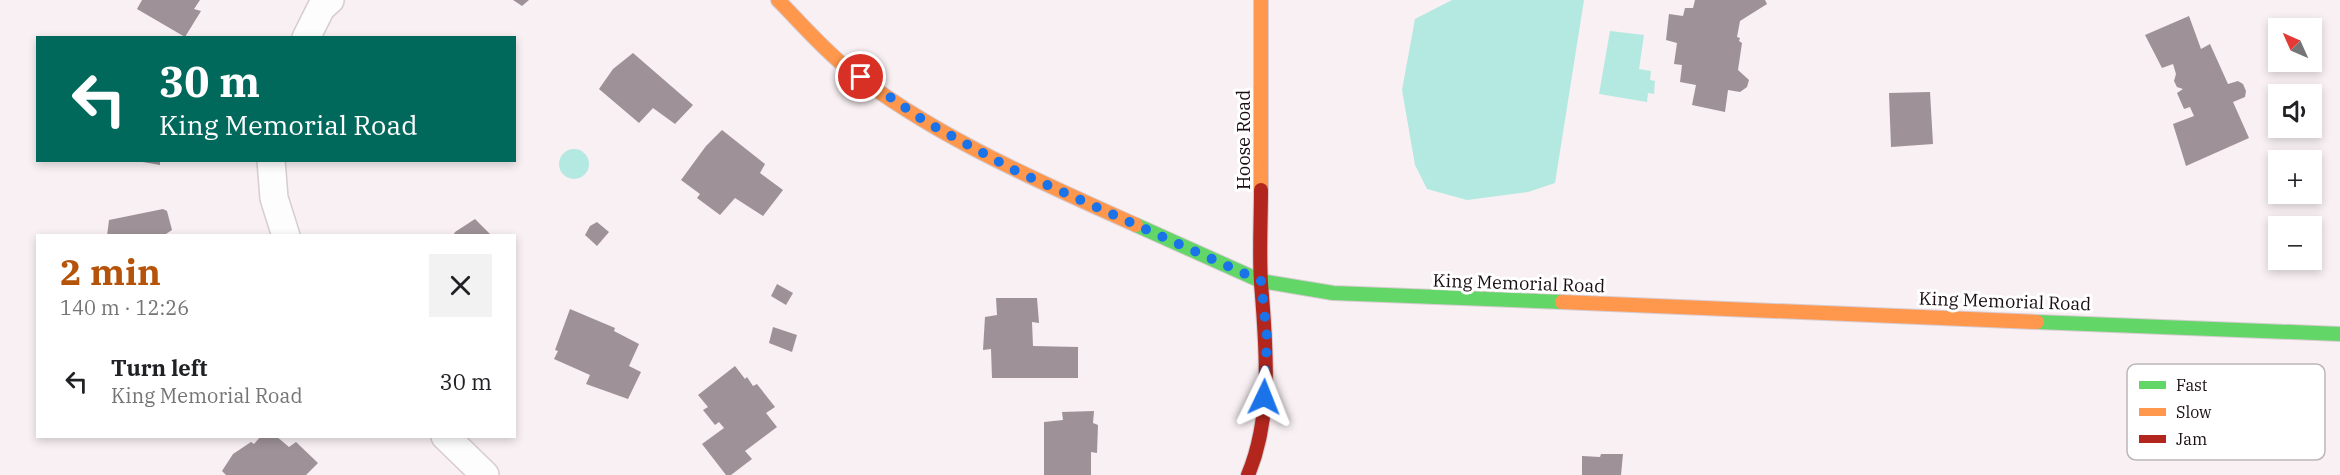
<!DOCTYPE html>
<html lang="en">
<head>
<meta charset="utf-8">
<style>
	body { margin:0; font-family:"IBM Plex Serif",serif; background:#f2f2f2; color:#202124; height:100vh; display:flex; flex-direction:column; font-size:22px; white-space:nowrap }
	* { box-sizing:border-box; margin:0 }
	p { font-size:20px; color:#757577 }
	.icon { flex:none; width:33px; height:33px; fill:none; stroke:currentColor; stroke-width:2; stroke-linecap:round; stroke-linejoin:round }
	.map { position:relative; flex:1; overflow:hidden }
	.sheet { position:absolute; left:36px; top:234px; width:480px; height:204px; display:flex; flex-direction:column; background:#fff; border-radius:0px; box-shadow:0 3px 9px #0003 }
	.sheet>* { flex:none }
	.hud { position:absolute; left:36px; top:36px; width:480px; height:126px; border-radius:0px; box-shadow:0 3px 9px #0003; background:#00695c; color:#fff; overflow:hidden }
	.needle { width:39px; rotate:315deg }
	.controls { position:absolute; left:2268px; top:18px; display:grid; gap:12px }
	.controls a { display:grid; place-items:center; width:54px; height:54px; border-radius:0px; background:#fff; box-shadow:0 3px 9px #0003; font-size:30px }
	.pin { position:absolute; display:grid; place-items:center; width:51px; height:51px; color:#fff; margin:-26px; border:3px solid #fff; border-radius:50%; box-shadow:0 2px 6px #0007 }
	.me { position:absolute; width:66px; margin:-33px; rotate:2deg; stroke-linejoin:round; filter:drop-shadow(0 0 4px #0008) }
	.turn { display:flex; align-items:center; gap:21px; height:126px; padding:0 24px; font-size:27px }
	.turn .icon { width:78px; height:78px; stroke-width:2.5 }
	.turn b { display:block; font-size:42px; line-height:51px }
	.round { display:grid; place-items:center; flex:none; width:63px; height:63px; border-radius:0px; background:#f2f2f2 }
	.summary { display:flex; align-items:center; justify-content:space-between; height:102px; padding:0 24px }
	h1 { font-size:36px; font-weight:700; line-height:45px; color:#b45309 }
	ul { padding:0; list-style:none }
	li { display:flex; align-items:center; gap:18px; height:90px; padding:0 24px }
	li div { flex:1 }
	li b { display:block; font-size:22px }
	li em { font-style:normal }
	.map>svg:first-child { display:block }
</style>
</head>
<body>
<div class="map">
<svg width="2340" height="475" viewBox="0 0 2340 475">
	<rect width="100%" height="100%" fill="#f8f0f3"/>
	<!-- water -->
	<g fill="#b3e9e1">
		<polygon points="1452,0 1584,0 1555,183 1528,192 1467,200 1427,189 1415,165 1402,90 1415,19"/>
		<polygon points="1610,31 1644,35 1639,69 1651,71 1650,80 1655,81 1654,94 1648,93 1647,102 1599,94"/>
		<circle cx="574" cy="164" r="15"/>
	</g>
	<!-- building -->
	<g fill="#9e9198">
		<polygon points="142,0 200,0 194,9 201,11 185,37 137,9"/>
		<polygon points="513,0 529,0 522,6"/>
		<polygon points="1695,0 1765,0 1767,4 1740,21 1737,37 1740,38 1739,41 1742,43 1738,70 1749,80 1747,87 1740,92 1728,90 1725,112 1692,105 1696,85 1680,82 1682,65 1674,64 1677,43 1666,40 1669,14 1683,16 1685,8 1693,8"/>
		<polygon points="2189,16 2201,49 2210,44 2228,84 2238,81 2243,84 2246,91 2245,97 2233,102 2249,138 2186,166 2173,124 2194,116 2190,107 2184,109 2177,93 2183,89 2177,87 2174,81 2176,74 2173,64 2162,68 2145,35"/>
		<polygon points="633,53 693,105 675,124 653,108 639,123 599,89 613,69"/>
		<polygon points="1930,92 1933,144 1891,147 1889,93"/>
		<polygon points="722,130 765,164 760,173 783,190 763,216 735,198 720,215 697,198 700,194 681,180 706,146"/>
		<polygon points="131,160 160,160 160,165"/>
		<polygon points="163,209 167,211 172,230 163,236 107,236 109,220"/>
		<polygon points="475,219 492,236 453,236 455,232"/>
		<polygon points="597,222 609,232 597,246 585,235 590,226"/>
		<polygon points="777,284 793,293 786,305 771,296"/>
		<polygon points="996,298 1037,298 1039,323 1032,322 1033,346 1078,347 1078,378 992,378 991,349 983,350 985,317 997,315"/>
		<polygon points="570,309 615,328 614,331 639,344 629,366 641,372 628,399 586,384 590,375 554,359 558,351 555,350"/>
		<polygon points="773,327 797,335 792,352 769,343"/>
		<polygon points="735,366 745,379 747,377 753,386 757,384 775,407 766,413 777,427 745,451 752,459 731,475 726,475 702,444 724,428 719,422 715,425 703,410 708,407 698,395"/>
		<polygon points="1094,411 1093,423 1098,425 1097,453 1091,452 1091,475 1044,475 1044,422 1063,420 1062,412"/>
		<polygon points="261,436 276,436 289,447 296,442 318,463 306,475 226,475 222,471 233,454 251,442 254,444"/>
		<polygon points="1601,454 1623,454 1621,475 1582,475 1582,456 1600,457"/>
	</g>
	<g fill="none" stroke-linecap="round" stroke-linejoin="round">
		<!-- street casing -->
		<g stroke="#d7ccd1" stroke-width="30">
			<g id="street">
				<polyline points="306,38 321,8 330,0"/>
				<polyline points="271,160 274,198 286,236"/>
				<polyline points="445,436 485,475"/>
			</g>
		</g>
		<!-- fast casing -->
		<g stroke="#d7ccd1" stroke-width="16">
			<g id="fast">
				<polyline points="1136,225 1261,281 1333,293 1562,302"/>
				<polyline points="2037,322 2340,334"/>
			</g>
		</g>
		<!-- slow casing -->
		<g stroke="#d7ccd1" stroke-width="16">
			<g id="slow">
				<path d="M778,0c22,22 44,48 69,68 86,68 189,112 289,157"/>
				<polyline points="1261,0 1261,190"/>
				<polyline points="1562,302 2037,322"/>
			</g>
		</g>
		<!-- jam casing -->
		<g stroke="#d7ccd1" stroke-width="16">
			<path id="jam" d="M1248,475c25,-60 18,-129 13,-192 -2,-31 0,-62 0,-93"/>
		</g>
		<!-- street -->
		<use href="#street" stroke="#fefdfd" stroke-width="27"/>
		<!-- fast -->
		<use href="#fast" stroke="#63d668" stroke-width="14"/>
		<!-- slow -->
		<use href="#slow" stroke="#ff974d" stroke-width="14"/>
		<!-- jam -->
		<use href="#jam" stroke="#b3261e" stroke-width="14"/>
	</g>
	<g fill="none" stroke-linecap="round" stroke-linejoin="round">
		<!-- route -->
		<polyline stroke="#1a73e8" stroke-width="10" stroke-dasharray="0 18" points="861,77 926,122 1016,171 1261,281 1267,338 1264,397"/>
	</g>
	<g text-anchor="middle" dominant-baseline="central" stroke-width="6" stroke-linejoin="round" paint-order="stroke">
		<!-- street labels -->
		<g font-size="18" fill="#1a0e13" stroke="#fff">
			<text transform="translate(1243 140) rotate(-90)">Hoose Road</text>
			<text transform="translate(1519 283) rotate(2)">King Memorial Road</text>
			<text transform="translate(2005 301) rotate(2)">King Memorial Road</text>
		</g>
	</g>
	<!-- legend -->
	<rect x="2127" y="364" width="198" height="96" rx="9" fill="#fff" stroke="#bab7b8" stroke-width="1.5"/>
	<rect x="2139" y="381" width="27" height="8" fill="#63d668"/>
	<rect x="2139" y="408" width="27" height="8" fill="#ff974d"/>
	<rect x="2139" y="435" width="27" height="8" fill="#b3261e"/>
	<g font-size="16" fill="#1a0e13">
		<text x="2176" y="391">Fast</text>
		<text x="2176" y="418">Slow</text>
		<text x="2176" y="445">Jam</text>
	</g>
</svg>
<div class="controls">
<a><svg class="needle" viewBox="-14 -14 28 28"><path d="M0-13l5 13h-10z" fill="#e53935"/><path d="M0 13l5-13h-10z" fill="#757577"/></svg></a>
<a><svg class="icon" aria-label="sound" viewBox="0 0 24 24"><path d="M4 9h4l5-4v14l-5-4H4zM17 9q2 3 0 6"/></svg></a>
<a>+</a>
<a>−</a>
</div>
<div class="pin" style="left:861px;top:77px;background:#d93025"><svg class="icon" aria-label="arrive" viewBox="0 0 24 24"><path d="M6 21V4h12l-3 4 3 4H6"/></svg></div>
<svg class="me" style="left:1264px;top:397px" viewBox="-20 -20 40 40"><path d="M0-17L14 15 0 8-14 15z" fill="#1a73e8" stroke="#fff" stroke-width="4"/></svg>
<div class="hud">
<div class="turn"><svg class="icon" aria-label="left" viewBox="0 0 24 24"><path d="M17 20v-9H6M10 6l-5 5 5 5"/></svg><div><b>30 m</b>King Memorial Road</div></div>
</div>
<section class="sheet">
<div class="summary"><div><h1>2 min</h1><p>140 m · 12:26</p></div><a class="round"><svg class="icon" aria-label="close" viewBox="0 0 24 24"><path d="M6 6l12 12M18 6L6 18"/></svg></a></div>
<ul>
<li><svg class="icon" aria-label="left" viewBox="0 0 24 24"><path d="M17 20v-9H6M10 6l-5 5 5 5"/></svg><div><b>Turn left</b><p>King Memorial Road</p></div><em>30 m</em></li>
</ul>
</section>
</div>
</body>
</html>
